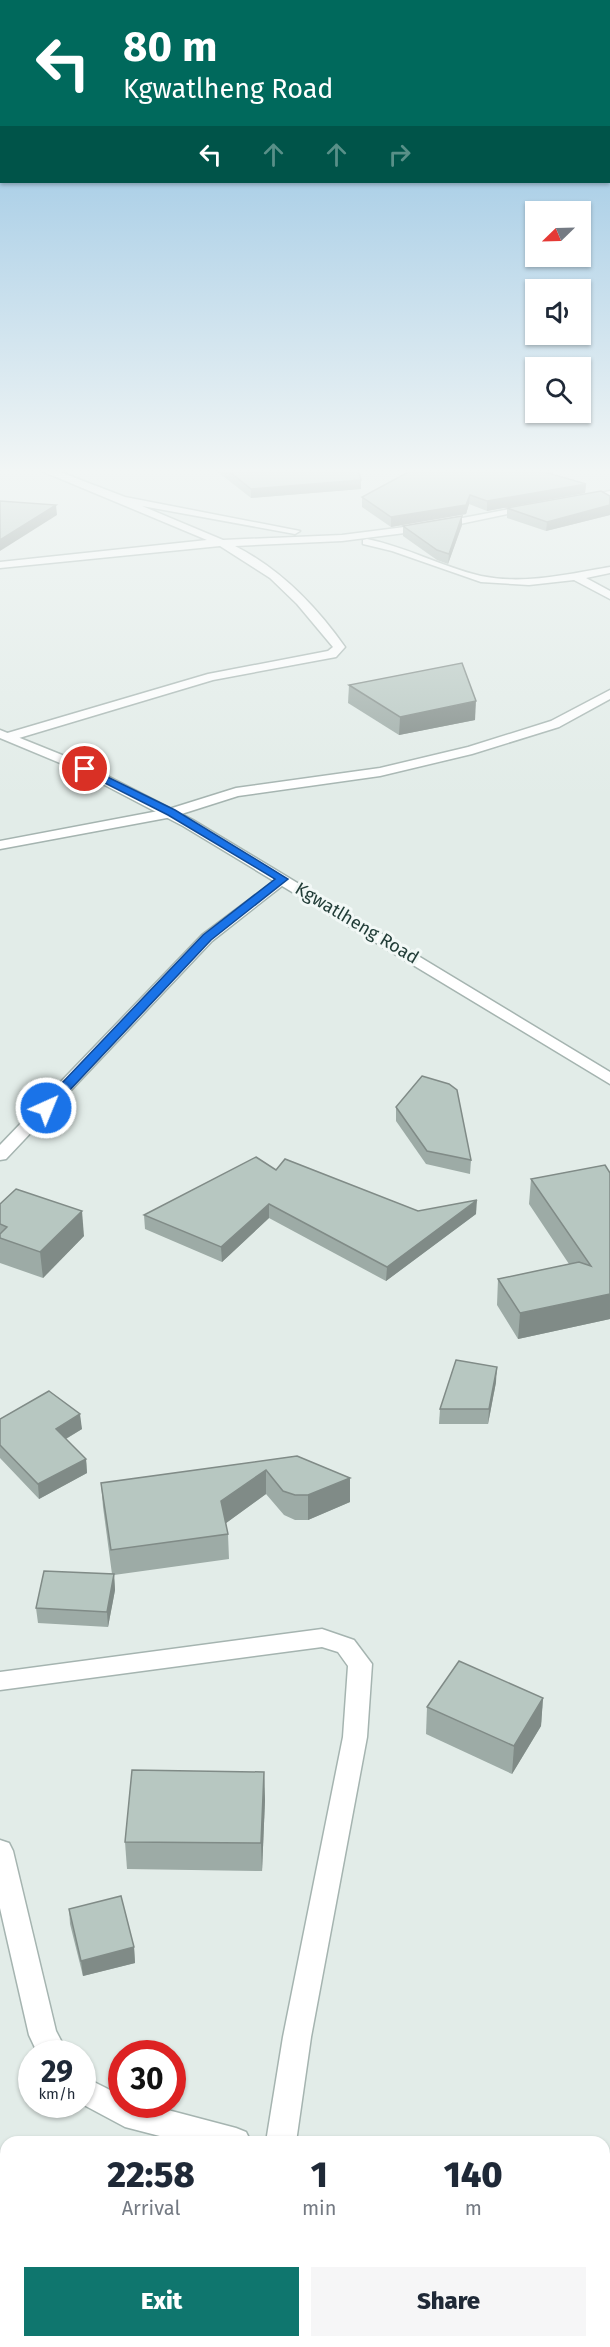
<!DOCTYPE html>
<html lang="en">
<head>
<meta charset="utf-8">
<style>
	body { margin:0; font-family:"Fira Sans",sans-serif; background:#f6f6f7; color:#1f2937; height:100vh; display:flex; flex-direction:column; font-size:22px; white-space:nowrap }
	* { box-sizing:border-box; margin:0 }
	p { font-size:20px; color:#747a83 }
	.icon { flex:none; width:33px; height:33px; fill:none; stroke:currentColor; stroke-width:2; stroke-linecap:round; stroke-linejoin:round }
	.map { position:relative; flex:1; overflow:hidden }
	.drawer { position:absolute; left:0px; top:2136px; width:610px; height:212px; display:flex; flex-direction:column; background:#fff; border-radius:18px 18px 0 0; box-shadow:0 2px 4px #0004 }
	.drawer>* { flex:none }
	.hud { position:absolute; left:0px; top:0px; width:610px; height:183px; box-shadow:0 2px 4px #0004; background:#00695c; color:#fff; overflow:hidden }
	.needle { width:39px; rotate:247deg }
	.tools { position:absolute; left:525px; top:201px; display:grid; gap:12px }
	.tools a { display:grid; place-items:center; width:66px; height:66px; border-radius:0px; background:#fff; box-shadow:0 2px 4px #0004; font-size:30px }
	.speed { position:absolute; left:18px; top:2040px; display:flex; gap:12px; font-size:30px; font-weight:700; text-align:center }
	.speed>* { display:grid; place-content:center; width:78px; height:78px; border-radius:50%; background:#fff; box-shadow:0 2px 4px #0004; line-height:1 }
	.speed small { font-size:15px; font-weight:400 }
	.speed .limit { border:9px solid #d22; background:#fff; color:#111 }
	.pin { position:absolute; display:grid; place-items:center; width:51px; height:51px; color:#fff; margin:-26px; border:3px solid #fff; border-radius:50%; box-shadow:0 2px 6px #0007 }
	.me { position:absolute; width:66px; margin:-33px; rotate:44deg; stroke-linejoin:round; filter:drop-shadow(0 0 4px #0008) }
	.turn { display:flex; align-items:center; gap:21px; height:126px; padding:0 24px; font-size:27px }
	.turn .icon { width:78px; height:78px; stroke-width:2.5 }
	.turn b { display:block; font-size:42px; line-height:51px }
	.lanes { display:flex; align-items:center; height:57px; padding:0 24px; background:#0003; justify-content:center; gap:30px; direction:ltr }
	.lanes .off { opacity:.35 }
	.eta { display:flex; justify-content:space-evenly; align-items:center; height:102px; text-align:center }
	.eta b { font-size:36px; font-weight:800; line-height:42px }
	.cta { display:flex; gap:12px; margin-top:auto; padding:12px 24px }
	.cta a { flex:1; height:69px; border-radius:0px; background:#0f766e; color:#fff; font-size:24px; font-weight:800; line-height:69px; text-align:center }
	.cta a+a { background:#f6f6f7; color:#1f2937 }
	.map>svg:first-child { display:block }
</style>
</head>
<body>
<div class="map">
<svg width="610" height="2347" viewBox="0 0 610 2347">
	<rect width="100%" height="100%" fill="#e2ece8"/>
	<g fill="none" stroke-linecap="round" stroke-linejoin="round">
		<!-- minor casing -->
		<g stroke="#a5b4b0" stroke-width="3">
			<g id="minor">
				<path d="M37,469h15l73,28 175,34 -5,3 -153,-28 81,34 119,-5 94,-12 95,-18 5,3 -100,21 -94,12 -107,5c45,23 81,60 110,101l-9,10 -123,23 -204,61 -6,-4 1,-3 204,-60 120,-23 5,-4 -36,-43 -27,-26 -50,-32 -220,22v-6l207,-22z"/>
				<polygon points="610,491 610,497 582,501 577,498"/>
				<path d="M367,539c40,8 75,28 114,37 43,9 87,-2 129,-9v6l-24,5 24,13v8l-36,-19 -45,5 -48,-3 -89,-31 -29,-7v-4z"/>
				<polygon points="610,690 610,699 559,727 472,754 380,776 238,796 172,817 0,849 0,841 169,809 236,788 380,768 468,747 551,721"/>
				<polygon points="282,875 289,879 287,882 212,941 6,1159 0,1160 0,1145 202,935"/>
				<polygon points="322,1629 354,1640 372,1664 367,1737 311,2037 296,2142 266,2142 283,2037 343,1737 348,1666 338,1652 322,1647 0,1690 0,1672"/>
				<polygon points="0,1840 9,1843 13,1851 56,2031 68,2054 38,2054 29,2035 0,1908"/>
				<polygon points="82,2076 122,2096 122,2104 145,2104 236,2128 246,2132 251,2142 183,2142 125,2127 82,2104"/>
				<polygon points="222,2342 254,2342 253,2347 221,2347"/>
			</g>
		</g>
		<!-- tertiary casing -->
		<g stroke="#a5b4b0" stroke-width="3">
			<polygon id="tertiary" points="0,730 82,763 193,820 610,1072 610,1084 183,826 72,768 0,738"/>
		</g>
		<!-- minor -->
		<use href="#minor" fill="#fff" fill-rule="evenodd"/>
		<!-- tertiary -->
		<use href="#tertiary" fill="#fff" fill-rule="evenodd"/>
	</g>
	<!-- wall -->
	<g fill="#9daba6">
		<polygon points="214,469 358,469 361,489 251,498"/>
		<polygon points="534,469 554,469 553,475"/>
		<polygon points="586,484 585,493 487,511 469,504 466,514 391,527 362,507 362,497"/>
		<polygon points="610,496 610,515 546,531 507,518 507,508"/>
		<polygon points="462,516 462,525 448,564 437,560 403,536 403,526"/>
		<polygon points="349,685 475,720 399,735 348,703"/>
		<polygon points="396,1107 471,1160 470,1174 426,1164 396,1121"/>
		<polygon points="605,1165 610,1319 518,1339 497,1305 498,1279 569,1264 529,1204 531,1179"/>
		<polygon points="276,1170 418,1211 476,1214 386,1281 269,1218 222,1262 145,1229 144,1215"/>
		<polygon points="0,1204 84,1236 43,1278 0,1263"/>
		<polygon points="496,1382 488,1424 439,1424 440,1409"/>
		<polygon points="0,1419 82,1429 66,1439 86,1459 87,1473 39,1499 0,1458"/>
		<polygon points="297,1456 350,1478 350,1502 308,1520 295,1520 284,1515 266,1494 226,1523 228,1534 229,1559 114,1575 115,1590 108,1627 38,1623 36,1608 112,1574 103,1507 101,1483"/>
		<polygon points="543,1698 541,1726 512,1774 426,1734 427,1707"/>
		<polygon points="264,1772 265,1800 262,1871 127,1869 125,1842"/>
		<polygon points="69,1909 134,1947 135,1963 83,1976 70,1924"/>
		<polygon points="575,2342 604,2342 610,2347 575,2347"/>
	</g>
	<!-- shaded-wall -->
	<g fill="#808b87">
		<polygon points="361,480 361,489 251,498 251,489"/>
		<polygon points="586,484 585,493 487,511 487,501"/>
		<polygon points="470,495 469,504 466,514 391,527 391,517"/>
		<polygon points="56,505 57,515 0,551 0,540"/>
		<polygon points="610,505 610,515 546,531 547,522"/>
		<polygon points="462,516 462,525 448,564 449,554"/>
		<polygon points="476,701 475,720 399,735 400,717"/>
		<polygon points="477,1200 476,1214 386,1281 387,1267"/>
		<polygon points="269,1204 269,1218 222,1262 221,1247"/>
		<polygon points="82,1211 84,1236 43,1278 40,1252"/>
		<polygon points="610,1294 610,1319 518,1339 520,1313"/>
		<polygon points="497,1367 496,1382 488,1424 489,1409"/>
		<polygon points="80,1414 82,1429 57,1444 56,1429"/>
		<polygon points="86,1459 87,1473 39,1499 38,1484"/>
		<polygon points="266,1470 266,1494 222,1526 221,1501"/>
		<polygon points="350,1478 350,1502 308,1520 308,1495"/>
		<polygon points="114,1574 115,1590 108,1627 107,1612"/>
		<polygon points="543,1698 541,1726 512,1774 514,1746"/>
		<polygon points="264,1772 265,1800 262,1871 261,1843"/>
		<polygon points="134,1947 135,1963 83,1976 81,1961"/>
	</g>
	<!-- building -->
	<g fill="#b7c7c1" stroke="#808b87" stroke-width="1.5">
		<polygon points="226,469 358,469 361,480 251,489"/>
		<polygon points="414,469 534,469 586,484 487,501 470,495 466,505 391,517 362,497"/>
		<polygon points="601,491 610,496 610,505 547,522 507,508"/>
		<polygon points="0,501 56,505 0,540"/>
		<polygon points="462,516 449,554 437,550 403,526"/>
		<polygon points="462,663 476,701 400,717 349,685"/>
		<polygon points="422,1076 449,1084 457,1090 471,1160 427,1151 396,1107"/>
		<polygon points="256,1157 276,1170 285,1159 418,1211 477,1200 387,1267 269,1204 221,1247 144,1215"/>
		<polygon points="605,1165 610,1173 610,1294 520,1313 498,1279 579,1262 591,1266 531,1179"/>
		<polygon points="16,1189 82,1211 40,1252 0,1238 0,1234 7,1227 0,1224 0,1204"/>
		<polygon points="456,1360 497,1367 489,1409 440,1409"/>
		<polygon points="49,1391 80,1414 56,1429 86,1459 38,1484 0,1445 0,1419"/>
		<polygon points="297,1456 350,1478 308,1495 295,1495 283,1491 266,1470 221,1501 228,1534 111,1550 101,1483"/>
		<polygon points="44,1571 114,1574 107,1612 36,1608"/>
		<polygon points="459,1661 543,1698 514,1746 427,1707"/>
		<polygon points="132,1770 264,1772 261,1843 125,1842"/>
		<polygon points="121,1896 134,1947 81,1961 69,1909"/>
		<polygon points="604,2298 610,2298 610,2347 578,2347 578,2342 604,2342"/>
	</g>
	<!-- sky -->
	<linearGradient id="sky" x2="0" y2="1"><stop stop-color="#82b9df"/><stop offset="0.59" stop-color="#f2f6f5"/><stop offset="1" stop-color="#f2f6f5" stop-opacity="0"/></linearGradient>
	<rect width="610" height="798" fill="url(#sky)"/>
	<!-- route -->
	<polygon fill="#1a73e8" stroke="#114b97" stroke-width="1.5" points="85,766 175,810 288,879 211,940 51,1110 46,1112 39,1108 41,1105 203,935 275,879 168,815 81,771 80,769"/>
	<g text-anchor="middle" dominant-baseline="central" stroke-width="6" stroke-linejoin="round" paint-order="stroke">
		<!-- street labels -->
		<g font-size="18" fill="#223d38" stroke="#f2f8f6">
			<text transform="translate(357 923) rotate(31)">Kgwatlheng Road</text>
		</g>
	</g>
</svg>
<div class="tools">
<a><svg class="needle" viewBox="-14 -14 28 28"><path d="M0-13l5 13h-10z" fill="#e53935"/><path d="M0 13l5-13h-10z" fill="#747a83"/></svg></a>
<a><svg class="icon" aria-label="sound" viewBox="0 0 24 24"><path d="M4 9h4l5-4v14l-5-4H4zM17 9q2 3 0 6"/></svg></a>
<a><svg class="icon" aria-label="search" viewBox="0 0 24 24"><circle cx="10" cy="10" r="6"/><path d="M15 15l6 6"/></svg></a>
</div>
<div class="speed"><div>29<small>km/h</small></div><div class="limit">30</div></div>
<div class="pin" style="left:85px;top:769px;background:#d93025"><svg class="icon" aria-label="arrive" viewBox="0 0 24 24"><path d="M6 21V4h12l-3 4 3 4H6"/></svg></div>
<svg class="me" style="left:46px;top:1108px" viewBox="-20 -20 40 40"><circle r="17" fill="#1a73e8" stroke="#fff" stroke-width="3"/><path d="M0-11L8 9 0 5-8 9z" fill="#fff"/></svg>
<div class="hud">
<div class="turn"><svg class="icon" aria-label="left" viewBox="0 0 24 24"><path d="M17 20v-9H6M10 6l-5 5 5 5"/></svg><div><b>80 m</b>Kgwatlheng Road</div></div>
<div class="lanes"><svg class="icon" aria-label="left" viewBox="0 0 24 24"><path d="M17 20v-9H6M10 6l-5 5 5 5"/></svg><svg class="icon off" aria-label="ahead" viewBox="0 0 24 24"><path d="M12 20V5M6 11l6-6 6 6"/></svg><svg class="icon off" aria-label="ahead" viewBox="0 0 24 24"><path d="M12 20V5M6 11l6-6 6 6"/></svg><svg class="icon off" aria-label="right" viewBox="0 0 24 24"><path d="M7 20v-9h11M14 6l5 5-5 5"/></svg></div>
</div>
<section class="drawer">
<div class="eta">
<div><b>22:58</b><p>Arrival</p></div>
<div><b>1</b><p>min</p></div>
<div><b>140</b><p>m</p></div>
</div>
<div class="cta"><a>Exit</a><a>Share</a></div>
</section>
</div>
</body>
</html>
